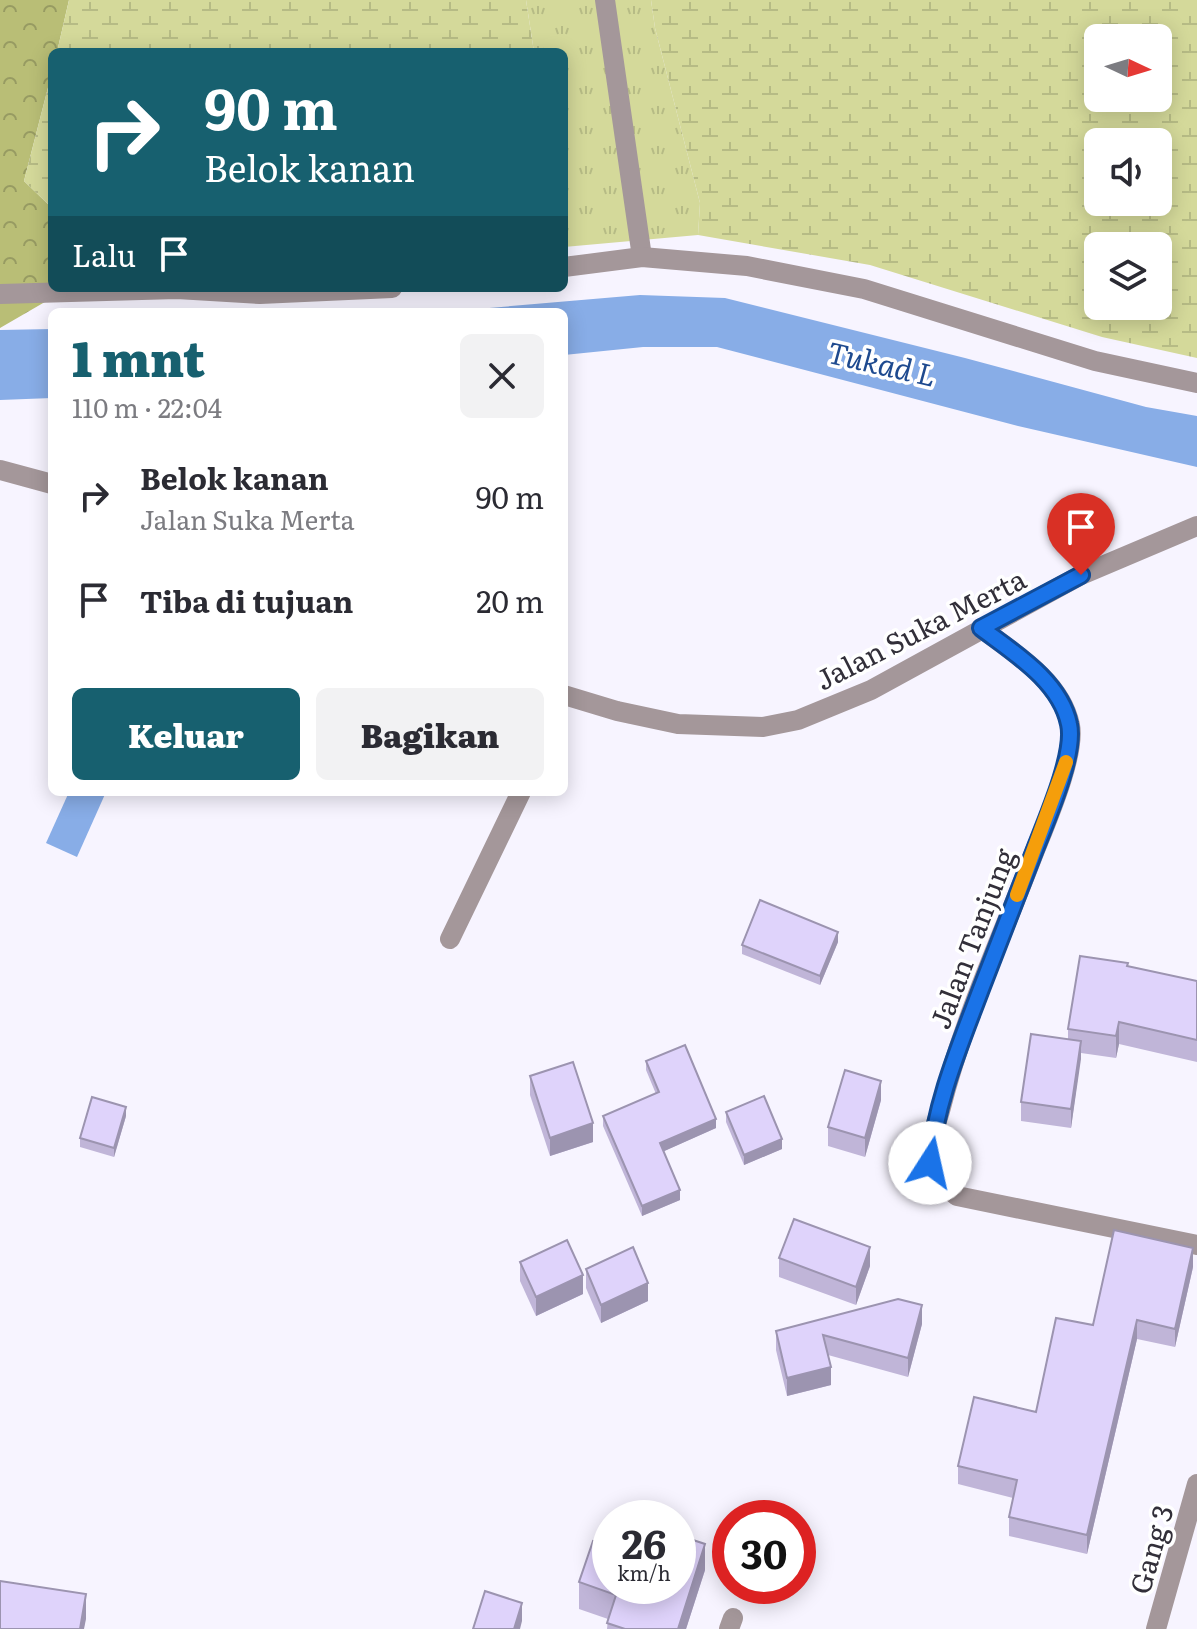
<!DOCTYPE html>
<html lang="id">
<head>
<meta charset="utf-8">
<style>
	body { margin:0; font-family:Literata,serif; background:#f2f2f3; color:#2b2b33; height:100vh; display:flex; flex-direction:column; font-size:30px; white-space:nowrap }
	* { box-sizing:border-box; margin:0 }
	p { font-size:26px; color:#7c7c81 }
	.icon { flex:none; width:44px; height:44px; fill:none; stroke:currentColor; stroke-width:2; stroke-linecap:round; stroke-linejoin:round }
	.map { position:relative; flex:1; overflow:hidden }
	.details { position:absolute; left:48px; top:308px; width:520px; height:488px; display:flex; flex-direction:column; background:#fff; border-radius:12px; box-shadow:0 4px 20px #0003 }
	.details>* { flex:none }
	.guide { position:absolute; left:48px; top:48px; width:520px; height:244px; border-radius:12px; box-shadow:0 4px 20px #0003; background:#17606f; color:#fff; overflow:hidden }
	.needle { width:52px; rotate:94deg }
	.tools { position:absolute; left:1084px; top:24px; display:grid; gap:16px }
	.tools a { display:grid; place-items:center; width:88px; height:88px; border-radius:12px; background:#fff; box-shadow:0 4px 20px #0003; font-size:40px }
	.speed { position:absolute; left:592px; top:1500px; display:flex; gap:16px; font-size:40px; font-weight:700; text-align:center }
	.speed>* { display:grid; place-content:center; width:104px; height:104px; border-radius:50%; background:#fff; box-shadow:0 4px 20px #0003; line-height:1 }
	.speed small { font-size:20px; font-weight:400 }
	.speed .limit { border:12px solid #d22; background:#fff; color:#111 }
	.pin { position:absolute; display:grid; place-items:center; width:68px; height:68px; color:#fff; margin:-82px -34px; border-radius:50% 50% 50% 0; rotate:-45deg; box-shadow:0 0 8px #0007 }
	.pin .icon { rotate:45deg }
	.me { position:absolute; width:88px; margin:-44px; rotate:10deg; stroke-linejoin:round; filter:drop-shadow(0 0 6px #0008) }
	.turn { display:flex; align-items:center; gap:28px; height:168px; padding:0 24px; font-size:36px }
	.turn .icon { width:104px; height:104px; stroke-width:2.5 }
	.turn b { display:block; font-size:56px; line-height:68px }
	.then { display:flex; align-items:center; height:76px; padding:0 24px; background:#0003; gap:16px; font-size:30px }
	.round { display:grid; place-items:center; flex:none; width:84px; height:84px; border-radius:12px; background:#f2f2f3 }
	.summary { display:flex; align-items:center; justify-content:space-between; height:136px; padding:0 24px }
	h1 { font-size:48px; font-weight:800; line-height:60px; color:#17606f }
	.cta { display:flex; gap:16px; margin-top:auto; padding:16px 24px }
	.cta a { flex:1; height:92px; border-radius:12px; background:#17606f; color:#fff; font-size:32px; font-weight:800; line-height:92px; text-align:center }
	.cta a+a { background:#f2f2f3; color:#2b2b33 }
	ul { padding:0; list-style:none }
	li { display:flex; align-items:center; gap:24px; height:104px; padding:0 24px }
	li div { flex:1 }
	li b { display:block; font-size:30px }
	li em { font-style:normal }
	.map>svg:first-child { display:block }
</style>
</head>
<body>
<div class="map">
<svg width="1197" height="1629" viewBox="0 0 1197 1629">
	<defs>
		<pattern id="grass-tufts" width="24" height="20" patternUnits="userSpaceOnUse" patternTransform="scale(2)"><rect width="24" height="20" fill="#d4d99a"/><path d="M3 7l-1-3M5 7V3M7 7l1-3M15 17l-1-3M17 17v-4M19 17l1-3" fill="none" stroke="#b6bb85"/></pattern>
		<pattern id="forest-crowns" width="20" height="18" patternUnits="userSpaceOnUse" patternTransform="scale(2)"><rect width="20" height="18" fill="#b9be76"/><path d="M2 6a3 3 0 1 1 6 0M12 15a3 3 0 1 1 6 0" fill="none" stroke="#979b62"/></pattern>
		<pattern id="wetland-marsh" width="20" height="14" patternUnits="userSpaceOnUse" patternTransform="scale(2)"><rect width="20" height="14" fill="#d4d99a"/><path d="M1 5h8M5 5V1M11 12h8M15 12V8" fill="none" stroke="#b6bb85"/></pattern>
	</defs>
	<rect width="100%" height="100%" fill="#f7f4ff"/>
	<!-- grass -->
	<polygon fill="url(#grass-tufts)" points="526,0 651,0 655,28 700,203 698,235 564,247 564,52 534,52"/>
	<!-- forest -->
	<polygon fill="url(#forest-crowns)" points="0,0 69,0 57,52 52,52 52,72 24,181 52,208 52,288 69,288 0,328"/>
	<!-- wetland -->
	<g fill="url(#wetland-marsh)" fill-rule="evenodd">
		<polygon points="69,0 526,0 534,52 57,52"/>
		<path d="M651,0h546v358l-95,-21 -232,-72 -172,-30 2,-32 -45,-175zM1098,38h60v60h-60zM1098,142h60v60h-60zM1098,246h60v60h-60z"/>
		<polygon points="52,72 52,208 24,181"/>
	</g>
	<!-- water -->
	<g fill="#88ade7">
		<polygon points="640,295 725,298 965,358 1146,407 1197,416 1197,467 1018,426 717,347 643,347 564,355 564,312 442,312"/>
		<polygon points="52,329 52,398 0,400 0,330"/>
		<polygon points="69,792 106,792 77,857 46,843"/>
	</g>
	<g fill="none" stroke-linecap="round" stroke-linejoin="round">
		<!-- minor -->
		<g stroke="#a4979a" stroke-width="20">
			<polyline points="605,0 642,257"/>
			<polyline points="564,267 642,257 747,266 864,289 1095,361 1197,383"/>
			<polyline points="0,294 177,289 260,294 392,288"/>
			<polyline points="0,470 52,484"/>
			<path d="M981,628c33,25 80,53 89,97 6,31 -26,102 -38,133 -32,83 -70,166 -92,253 -4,14 -14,38 -10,53 4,14 17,24 27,32l240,49"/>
			<polyline points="564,695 617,711 678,724 763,727 798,720 871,690 1081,575 1197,526"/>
			<polyline points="450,939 521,792"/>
			<polyline points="729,1629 733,1618"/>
			<polyline points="1156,1629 1197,1484"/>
		</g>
	</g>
	<!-- wall -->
	<g fill="#c0b5d8">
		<polygon points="838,942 820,985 742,954 742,945"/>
		<polygon points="1128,967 1197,981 1197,1062 1119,1044 1116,1058 1081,1053 1071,1128 1021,1121 1021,1102 1068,1039 1068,1029"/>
		<polygon points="646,1061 716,1128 664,1151 680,1200 642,1216 603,1126 603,1116 656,1094 646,1070"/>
		<polygon points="530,1076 593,1142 550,1156 530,1095"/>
		<polygon points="881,1100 865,1157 828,1146 828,1127"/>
		<polygon points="726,1112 782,1149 744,1165 726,1122"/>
		<polygon points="126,1116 114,1157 80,1147 80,1138"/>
		<polygon points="779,1258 870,1266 856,1305 779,1277"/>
		<polygon points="520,1262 583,1294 536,1316 520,1281"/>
		<polygon points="1193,1267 1175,1347 1137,1339 1087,1554 1009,1536 1009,1517 1013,1498 958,1484 958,1466 1036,1412 1093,1325"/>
		<polygon points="586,1269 648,1301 601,1323 586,1288"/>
		<polygon points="922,1324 908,1377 828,1355 831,1385 787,1396 776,1350 776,1331"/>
		<polygon points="705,1570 686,1629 607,1629 608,1619 579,1609 579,1582 610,1586"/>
	</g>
	<!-- shaded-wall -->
	<g fill="#9c94b0">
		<polygon points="838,932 838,942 820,985 820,976"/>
		<polygon points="1119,1022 1119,1044 1116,1058 1116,1036"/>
		<polygon points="1081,1041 1081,1059 1071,1128 1071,1109"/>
		<polygon points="881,1081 881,1100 865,1157 865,1138"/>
		<polygon points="126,1107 126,1116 114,1157 114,1148"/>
		<polygon points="716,1119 716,1128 660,1153 660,1143"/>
		<polygon points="593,1123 593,1142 550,1156 550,1138"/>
		<polygon points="782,1139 782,1149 744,1165 744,1155"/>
		<polygon points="680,1190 680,1200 642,1216 642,1206"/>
		<polygon points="870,1247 870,1266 856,1305 856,1287"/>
		<polygon points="1193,1248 1193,1267 1175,1347 1175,1329"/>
		<polygon points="583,1275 583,1294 536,1316 536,1297"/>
		<polygon points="648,1283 648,1301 601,1323 601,1305"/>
		<polygon points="922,1305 922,1324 908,1377 908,1358"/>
		<polygon points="1137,1320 1137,1339 1087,1554 1087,1535"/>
		<polygon points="831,1367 831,1385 787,1396 787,1378"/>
		<polygon points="705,1544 705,1570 686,1629 678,1629"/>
		<polygon points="86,1594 86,1619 84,1629 80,1629"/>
		<polygon points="522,1603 522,1621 520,1629 514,1629"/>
	</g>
	<!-- building -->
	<g fill="#dfd3fb" stroke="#9c94b0" stroke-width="2">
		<polygon points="760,900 838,932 820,976 742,945"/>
		<polygon points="1080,956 1128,963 1127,966 1197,981 1197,1040 1119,1022 1116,1036 1068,1029"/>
		<polygon points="1031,1034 1081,1041 1071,1109 1021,1102"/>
		<polygon points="685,1045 716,1119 660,1143 680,1190 642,1206 603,1116 659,1092 646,1061"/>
		<polygon points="573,1062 593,1123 550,1138 530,1076"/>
		<polygon points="845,1070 881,1081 865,1138 828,1127"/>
		<polygon points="764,1096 782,1139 744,1155 726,1112"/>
		<polygon points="92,1097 126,1107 114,1148 80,1138"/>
		<polygon points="794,1219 870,1247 856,1287 779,1258"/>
		<polygon points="1114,1230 1193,1248 1175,1329 1137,1320 1087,1535 1009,1517 1017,1480 958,1466 974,1397 1036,1412 1056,1318 1093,1325"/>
		<polygon points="567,1240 583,1275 536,1297 520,1262"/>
		<polygon points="633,1247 648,1283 601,1305 586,1269"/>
		<polygon points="898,1299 922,1305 908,1358 823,1335 831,1367 787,1378 776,1331"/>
		<polygon points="678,1535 705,1544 678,1629 625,1629 607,1623 616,1595 579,1582 593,1541 610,1547 610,1586 678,1586"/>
		<polygon points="0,1581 86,1594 80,1629 0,1629"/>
		<polygon points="485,1591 522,1603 514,1629 473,1629"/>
	</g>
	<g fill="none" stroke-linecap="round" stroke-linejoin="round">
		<!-- route casing -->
		<g stroke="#114b97" stroke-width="20">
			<path id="route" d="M930,1163c5,-60 30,-118 51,-174 18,-46 35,-91 53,-137 11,-29 42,-98 35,-128 -9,-43 -55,-71 -88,-96l100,-53"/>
		</g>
		<!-- route -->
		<use href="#route" stroke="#1a73e8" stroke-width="14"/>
		<!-- slow -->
		<polyline stroke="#f59e0b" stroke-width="14" points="1017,895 1066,762"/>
	</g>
	<g text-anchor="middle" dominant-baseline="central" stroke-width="7" stroke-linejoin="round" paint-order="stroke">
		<!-- street labels -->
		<g font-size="28" fill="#322f39" stroke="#fff">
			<text transform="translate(920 628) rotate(-27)">Jalan Suka Merta</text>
			<text transform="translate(971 938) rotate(-69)">Jalan Tanjung</text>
			<text transform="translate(1150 1549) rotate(-74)">Gang 3</text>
		</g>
		<!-- water labels -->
		<g font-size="30" font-style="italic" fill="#1e4a8f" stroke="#fff">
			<text transform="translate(882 362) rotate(13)">Tukad L</text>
		</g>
	</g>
</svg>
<div class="tools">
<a><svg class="needle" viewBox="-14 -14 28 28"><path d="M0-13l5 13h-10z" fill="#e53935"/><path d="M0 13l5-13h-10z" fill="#7c7c81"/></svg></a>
<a><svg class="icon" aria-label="sound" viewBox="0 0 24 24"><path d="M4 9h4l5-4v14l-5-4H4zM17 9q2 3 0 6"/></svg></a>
<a><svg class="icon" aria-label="layers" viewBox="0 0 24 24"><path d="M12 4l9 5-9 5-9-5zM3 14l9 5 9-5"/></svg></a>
</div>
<div class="speed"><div>26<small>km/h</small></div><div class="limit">30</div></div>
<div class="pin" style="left:1081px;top:575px;background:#d93025"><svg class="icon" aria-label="arrive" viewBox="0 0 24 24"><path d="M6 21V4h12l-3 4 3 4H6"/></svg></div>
<svg class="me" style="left:930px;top:1163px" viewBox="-20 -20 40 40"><circle r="19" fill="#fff"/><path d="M0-13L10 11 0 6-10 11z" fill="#1a73e8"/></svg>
<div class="guide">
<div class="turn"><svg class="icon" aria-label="right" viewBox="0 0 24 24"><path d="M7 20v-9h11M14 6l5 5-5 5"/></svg><div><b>90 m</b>Belok kanan</div></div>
<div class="then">Lalu<svg class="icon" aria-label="arrive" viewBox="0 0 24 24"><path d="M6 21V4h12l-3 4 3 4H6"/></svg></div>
</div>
<section class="details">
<div class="summary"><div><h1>1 mnt</h1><p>110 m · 22:04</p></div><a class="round"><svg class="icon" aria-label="close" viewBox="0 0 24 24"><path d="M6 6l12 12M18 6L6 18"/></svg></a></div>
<ul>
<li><svg class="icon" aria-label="right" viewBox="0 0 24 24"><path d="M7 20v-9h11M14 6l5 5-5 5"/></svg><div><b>Belok kanan</b><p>Jalan Suka Merta</p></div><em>90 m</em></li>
<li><svg class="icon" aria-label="arrive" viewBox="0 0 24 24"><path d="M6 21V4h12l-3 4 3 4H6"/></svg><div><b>Tiba di tujuan</b></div><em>20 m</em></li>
</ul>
<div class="cta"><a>Keluar</a><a>Bagikan</a></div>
</section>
</div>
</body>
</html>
